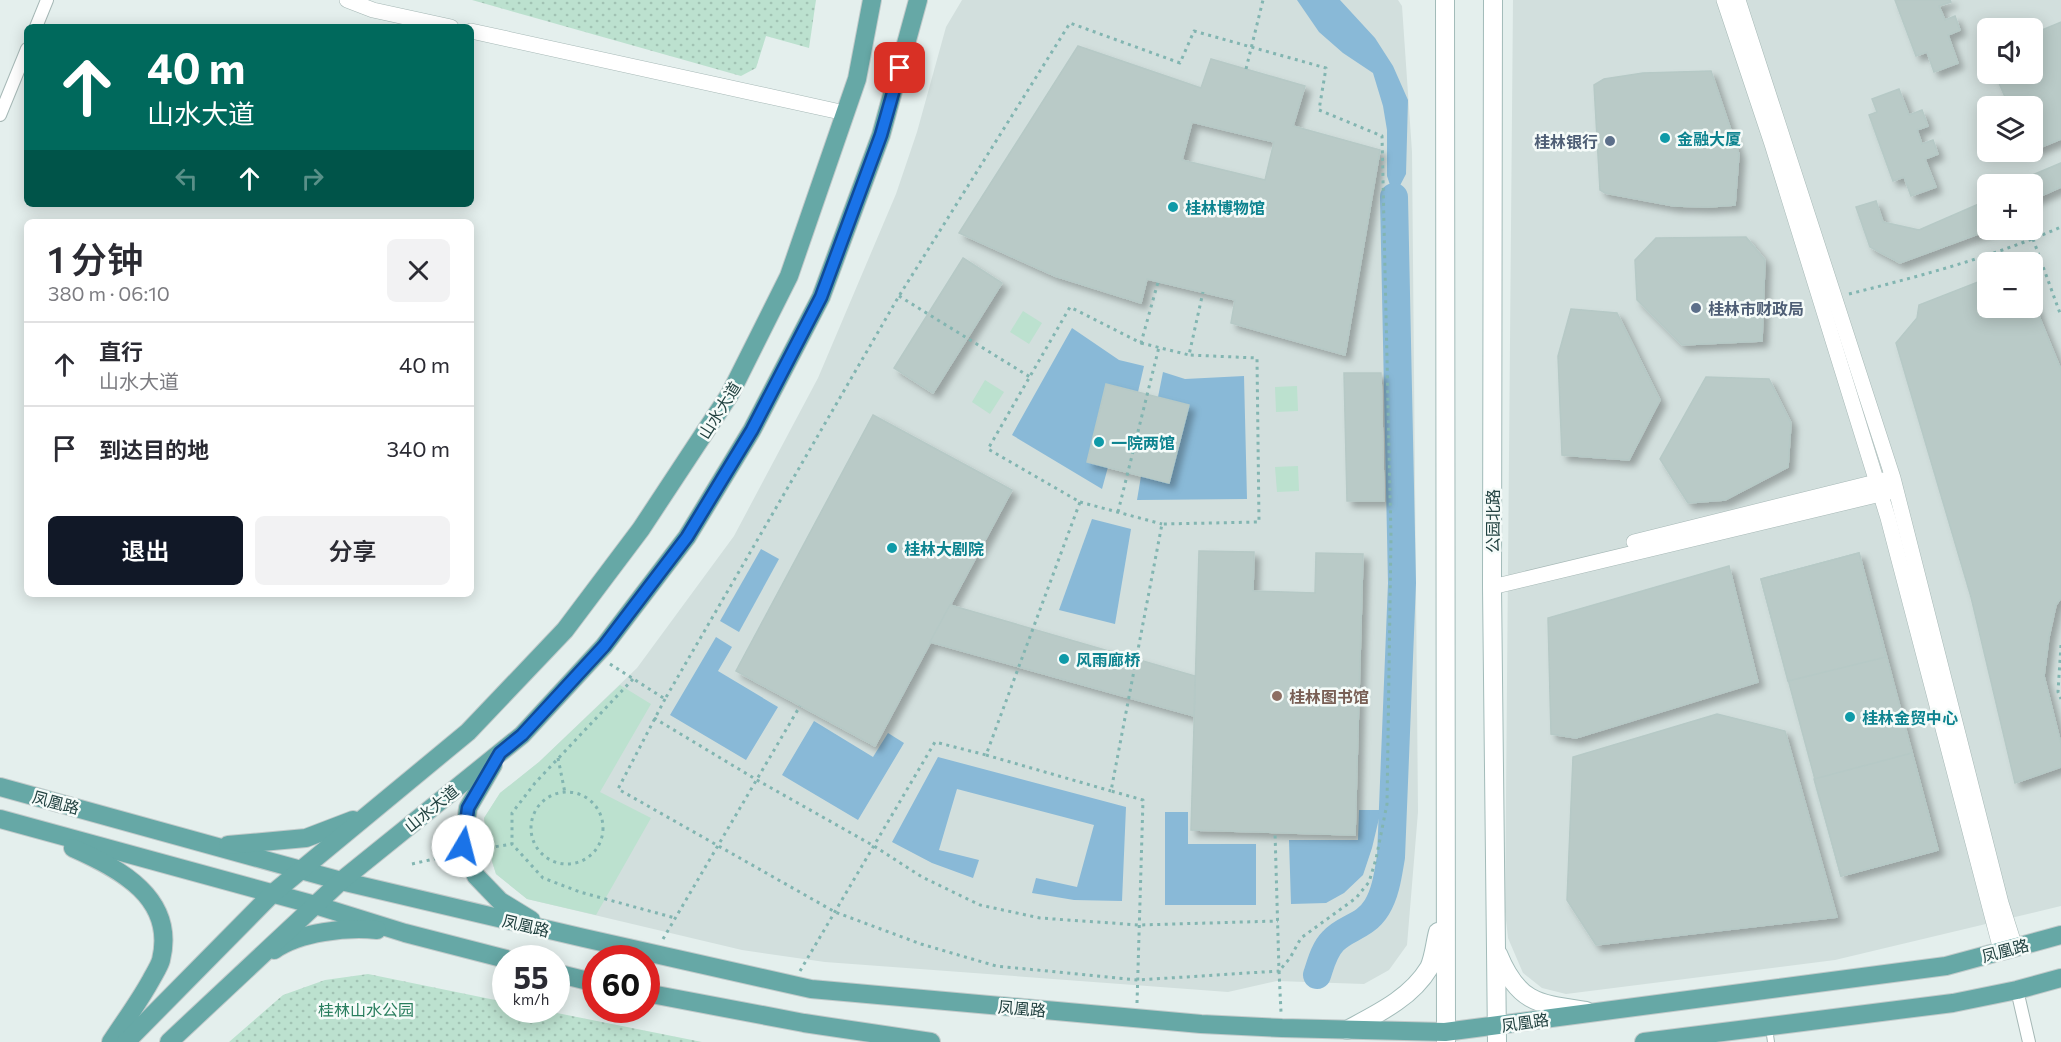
<!DOCTYPE html>
<html lang="zh">
<head>
<meta charset="utf-8">
<style>
	body { margin:0; font-family:Commissioner,"Noto Sans SC",sans-serif; background:#f2f2f3; color:#2b2b33; height:100vh; display:flex; flex-direction:column; font-size:22px; white-space:nowrap }
	* { box-sizing:border-box; margin:0 }
	p { font-size:20px; color:#7c7c81 }
	.icon { flex:none; width:33px; height:33px; fill:none; stroke:currentColor; stroke-width:2; stroke-linecap:round; stroke-linejoin:round }
	.map { position:relative; flex:1; overflow:hidden }
	.sheet { position:absolute; left:24px; top:219px; width:450px; height:378px; display:flex; flex-direction:column; background:#fff; border-radius:9px; box-shadow:0 3px 15px #0003 }
	.sheet>* { flex:none }
	.top-card { position:absolute; left:24px; top:24px; width:450px; height:183px; border-radius:9px; box-shadow:0 3px 15px #0003; background:#00695c; color:#fff; overflow:hidden }
	.fabs { position:absolute; left:1977px; top:18px; display:grid; gap:12px }
	.fabs a { display:grid; place-items:center; width:66px; height:66px; border-radius:9px; background:#fff; box-shadow:0 3px 15px #0003; font-size:30px }
	.speed { position:absolute; left:492px; top:945px; display:flex; gap:12px; font-size:30px; font-weight:700; text-align:center }
	.speed>* { display:grid; place-content:center; width:78px; height:78px; border-radius:50%; background:#fff; box-shadow:0 3px 15px #0003; line-height:1 }
	.speed small { font-size:15px; font-weight:400 }
	.speed .limit { border:9px solid #d22; background:#fff; color:#111 }
	.pin { position:absolute; display:grid; place-items:center; width:51px; height:51px; color:#fff; margin:-26px; border-radius:12px; box-shadow:0 3px 9px #0006 }
	.me { position:absolute; width:66px; margin:-33px; rotate:8deg; stroke-linejoin:round; filter:drop-shadow(0 0 4px #0008) }
	.turn { display:flex; align-items:center; gap:21px; height:126px; padding:0 24px; font-size:27px }
	.turn .icon { width:78px; height:78px; stroke-width:2.5 }
	.turn b { display:block; font-size:42px; line-height:51px }
	.lanes { display:flex; align-items:center; height:57px; padding:0 24px; background:#0003; justify-content:center; gap:30px; direction:ltr }
	.lanes .off { opacity:.35 }
	.round { display:grid; place-items:center; flex:none; width:63px; height:63px; border-radius:9px; background:#f2f2f3 }
	.overview { display:flex; align-items:center; justify-content:space-between; height:102px; padding:0 24px }
	h1 { font-size:36px; font-weight:600; line-height:45px }
	.button { display:flex; gap:12px; margin-top:auto; padding:12px 24px }
	.button a { flex:1; height:69px; border-radius:9px; background:#111827; color:#fff; font-size:24px; font-weight:600; line-height:69px; text-align:center }
	.button a+a { background:#f2f2f3; color:#2b2b33 }
	ul { padding:0; list-style:none }
	li { display:flex; align-items:center; gap:18px; height:84px; padding:0 24px; border-top:2px solid #e1e1e2 }
	li div { flex:1 }
	li b { display:block; font-size:22px }
	li em { font-style:normal }
	.map>svg:first-child { display:block }
</style>
</head>
<body>
<div class="map">
<svg width="2061" height="1042" viewBox="0 0 2061 1042">
	<defs>
		<pattern id="park-dots" width="8" height="8" patternUnits="userSpaceOnUse" patternTransform="scale(1.5)"><rect width="8" height="8" fill="#bce1cf"/><path d="M2 2h.1M6 6h.1" fill="none" stroke="#a1c2b3" stroke-width="1.8" stroke-linecap="round"/></pattern>
		<filter id="shadow"><feDropShadow dx="5.5" dy="5.5" stdDeviation="3" flood-color="#0004"/></filter>
	</defs>
	<rect width="100%" height="100%" fill="#e4efed"/>
	<!-- built -->
	<g fill="#d2dfdd" fill-rule="evenodd">
		<polygon points="962,0 1398,0 1402,6 1412,152 1418,812 1407,945 1389,970 1364,984 1277,981 1228,992 825,962 742,950 527,899 496,874 488,849 484,818 500,793 539,762 637,668 734,536 818,378 896,194 917,132 946,27"/>
		<path d="M1513,0h548v906l-226,54 -269,34 -24,-6 -19,-15 -15,-35 -3,-27zM1988,28h44v46h-44zM1988,106h44v46h-44zM1988,184h44v46h-44zM1988,262h44v46h-44z"/>
	</g>
	<!-- grass -->
	<g fill="#bce1cf">
		<polygon points="1023,311 1042,323 1029,344 1010,332"/>
		<polygon points="985,380 1004,392 990,414 972,402"/>
		<polygon points="1297,386 1298,411 1276,412 1275,387"/>
		<polygon points="1298,466 1299,491 1277,492 1275,467"/>
		<polygon points="620,685 651,704 600,792 651,818 596,915 527,899 496,874 488,849 484,818 500,793 539,762"/>
	</g>
	<!-- park -->
	<g fill="url(#park-dots)">
		<polygon points="472,0 816,0 809,48 766,36 756,68 741,76"/>
		<polygon points="368,974 505,1002 506,1010 542,1010 702,1042 229,1042 283,995 325,980"/>
	</g>
	<!-- water -->
	<g fill="#89b9d7">
		<polygon points="1297,0 1340,0 1375,38 1393,66 1408,100 1406,174 1394,197 1387,176 1387,130 1383,106 1373,73 1343,53 1319,32"/>
		<polygon points="1072,328 1119,360 1144,366 1138,392 1106,384 1087,462 1108,467 1102,489 1012,435"/>
		<polygon points="1163,372 1185,379 1244,376 1247,499 1137,500 1141,476 1169,483 1189,405 1158,397"/>
		<polygon points="1092,519 1131,529 1115,624 1059,610"/>
		<polygon points="761,549 779,559 739,632 720,621"/>
		<polygon points="716,637 732,647 718,671 778,707 746,760 670,715"/>
		<polygon points="814,721 873,757 888,733 904,743 858,820 782,775"/>
		<polygon points="938,757 1126,807 1122,901 1074,900 1032,893 1036,878 1077,887 1094,825 957,789 939,850 979,860 973,878 932,863 892,842"/>
		<polygon points="1359,810 1381,810 1372,848 1363,875 1344,893 1326,903 1291,904 1289,840 1358,840"/>
		<polygon points="1165,812 1188,812 1188,844 1256,844 1256,905 1165,905"/>
	</g>
	<g fill="none" stroke-linecap="round" stroke-linejoin="round">
		<!-- river -->
		<path stroke="#89b9d7" stroke-width="28" d="M1317,975c4,-12 7,-25 16,-34 13,-14 32,-14 44,-34 9,-15 11,-33 14,-50l11,-274 -8,-386"/>
	</g>
	<!-- building -->
	<g fill="#b9cac7" stroke="#b6c9c6" stroke-width="1.5" fill-rule="evenodd" filter="url(#shadow)">
		<polygon points="1895,0 1950,0 1951,2 1939,6 1945,20 1955,16 1960,30 1948,35 1958,63 1934,72 1927,52 1916,56"/>
		<polygon points="2061,22 2061,139 2032,151 2032,106 2009,106 1995,74 2032,74 2032,34"/>
		<path d="M1078,46l123,42 10,-29 94,27 -12,40 87,24 -35,205 -114,-32 4,-23 -88,-21 -6,24 -86,-27 -96,-43zM1192,122l82,20 -9,38 -83,-20z"/>
		<polygon points="1711,71 1739,154 1735,205 1708,207 1674,206 1605,193 1600,190 1594,85 1604,79 1643,73"/>
		<polygon points="1899,89 1909,115 1922,110 1928,126 1917,130 1922,144 1933,140 1938,154 1925,159 1936,187 1911,196 1904,177 1893,181 1869,115 1877,112 1872,99"/>
		<polygon points="2061,163 2061,187 2032,200 2032,184 2011,184"/>
		<polygon points="1988,200 1988,230 1989,230 1900,263 1870,247 1856,207 1876,201 1883,222 1919,230"/>
		<polygon points="1746,237 1765,260 1762,341 1682,345 1637,300 1635,260 1656,238"/>
		<polygon points="963,258 1002,283 933,393 894,368"/>
		<polygon points="1988,278 1988,308 2032,308 2032,299 2061,370 2061,598 2056,605 2049,637 2044,676 2061,744 2061,767 2015,783 1971,597 1896,343 1917,318 1919,305"/>
		<polygon points="1571,309 1617,313 1660,400 1629,460 1562,455 1558,356"/>
		<polygon points="1344,373 1381,373 1384,501 1347,501"/>
		<polygon points="1706,377 1769,379 1791,423 1788,467 1725,500 1688,503 1660,459"/>
		<polygon points="1106,384 1189,405 1169,483 1087,462"/>
		<polygon points="873,415 1012,490 875,746 736,671"/>
		<polygon points="1199,551 1254,552 1253,591 1315,593 1316,553 1363,554 1355,835 1191,830"/>
		<polygon points="1859,553 1938,850 1841,876 1761,579"/>
		<polygon points="1859,553 1886,657 1788,681 1761,579"/>
		<polygon points="1729,566 1758,682 1576,738 1551,734 1548,618"/>
		<polygon points="950,605 1195,676 1194,716 930,642"/>
		<polygon points="1717,714 1785,731 1837,917 1596,945 1567,900 1573,757"/>
		<polygon points="1912,753 1938,850 1841,876 1814,779"/>
	</g>
	<g fill="none" stroke-linecap="round" stroke-linejoin="round">
		<!-- service casing -->
		<g stroke="#a6b8b6" stroke-width="8">
			<polyline id="service" points="1769,1028 1771,1042"/>
		</g>
		<!-- minor casing -->
		<g stroke="#a6b8b6" stroke-width="14">
			<g id="minor">
				<polyline points="36,27 47,0"/>
				<polyline points="0,115 27,49"/>
				<polyline points="2017,990 2029,1042"/>
			</g>
		</g>
		<!-- tertiary casing -->
		<g stroke="#a6b8b6" stroke-width="16">
			<g id="tertiary">
				<polyline points="347,0 373,10 451,27"/>
				<polyline points="1724,0 1772,144 1888,518 2001,950"/>
				<polyline points="1738,0 1893,478 2001,903 2015,947"/>
				<polyline points="471,31 845,113"/>
				<polyline points="1634,542 1888,479"/>
				<polyline points="1492,587 1889,492"/>
			</g>
		</g>
		<!-- secondary casing -->
		<g stroke="#a2bbb9" stroke-width="20">
			<g id="secondary">
				<polyline points="1445,0 1446,1042"/>
				<polyline points="1493,0 1492,587 1497,1042"/>
				<path d="M1498,954c20,49 40,50 88,57"/>
				<path d="M1347,1030c30,-16 64,-32 82,-62 5,-10 6,-25 9,-36"/>
			</g>
		</g>
		<!-- primary casing -->
		<g stroke="#c1caca" stroke-width="20">
			<g id="primary">
				<polyline points="493,765 468,808 463,846 476,876 500,901 531,920"/>
				<polyline points="0,787 341,881 584,938 811,989 1201,1024 1282,1028 1445,1032 1946,966 2061,935"/>
				<polyline points="0,819 315,905 405,933 506,959"/>
				<polyline points="228,845 306,838 353,820"/>
				<path d="M73,848c47,21 103,50 88,112 -2,7 -7,14 -10,20 -12,22 -27,42 -40,62"/>
				<path d="M274,950c26,-18 72,-23 103,-20"/>
				<polyline points="556,973 596,983"/>
				<polyline points="646,993 804,1023 931,1042"/>
				<polyline points="126,1042 272,894 468,732 565,630 641,529 730,394 789,276 857,79 872,0"/>
				<polyline points="169,1042 341,881 522,735 604,646 687,537 752,430 821,297 881,135 918,0"/>
				<polyline points="1644,1042 1953,1003 2017,990 2061,978"/>
			</g>
		</g>
		<!-- path -->
		<g stroke="#82b5b1" stroke-width="3" stroke-dasharray="3 4.5" stroke-linecap="butt">
			<polyline points="1246,69 1263,0"/>
			<polyline points="2033,239 2061,316"/>
			<path d="M1849,294c71,-18 144,-37 212,-67"/>
			<polyline points="899,296 1030,377"/>
			<polyline points="1141,343 1189,355"/>
			<polyline points="1080,502 1162,524"/>
			<polyline points="1118,512 1159,347"/>
			<polyline points="2061,645 2058,692 2061,699"/>
			<polyline points="610,664 665,699 899,296 1070,23 1180,63 1194,31 1326,68 1319,110 1382,136 1391,537 1387,804 1376,859 1369,882 1356,898 1301,938 1290,958 1279,971 1281,1012"/>
			<polyline points="633,679 535,783 512,813 512,844 543,878 580,892 675,918"/>
			<polyline points="665,699 618,789 835,912 921,944 996,966 1138,980 1279,971 1275,832"/>
			<polyline points="654,718 757,780 874,846 922,877 980,905 1040,918 1139,925 1278,921"/>
			<polyline points="986,755 1111,791"/>
			<polyline points="558,758 565,793"/>
			<circle cx="567" cy="828" r="36"/>
			<polyline points="481,849 512,844"/>
			<polyline points="412,864 451,855"/>
			<polyline points="663,939 800,706"/>
			<polyline points="800,971 935,742 986,755 1080,502 988,449 1070,307 1141,343 1158,282"/>
			<polyline points="1137,1003 1143,800 1111,791 1162,524 1259,522 1257,358 1189,355 1203,292"/>
		</g>
		<!-- service -->
		<use href="#service" stroke="#fff" stroke-width="6"/>
		<!-- minor -->
		<use href="#minor" stroke="#fff" stroke-width="12"/>
		<!-- tertiary -->
		<use href="#tertiary" stroke="#fff" stroke-width="15"/>
		<!-- secondary -->
		<use href="#secondary" stroke="#fff" stroke-width="18"/>
		<!-- primary -->
		<use href="#primary" stroke="#66a8a6" stroke-width="18"/>
	</g>
	<g fill="none" stroke-linecap="round" stroke-linejoin="round">
		<!-- route casing -->
		<g stroke="#114b97" stroke-width="15">
			<polyline id="route" points="463,846 468,808 500,753 522,735 604,646 687,537 752,430 821,297 881,135 900,68"/>
		</g>
		<!-- route -->
		<use href="#route" stroke="#1a73e8" stroke-width="10"/>
	</g>
	<!-- markers -->
	<g fill="#0f9aa8" stroke="#f5fbf9" stroke-width="2">
		<circle cx="1665" cy="138" r="6"/>
		<circle cx="1173" cy="207" r="6"/>
		<circle cx="1099" cy="442" r="6"/>
		<circle cx="892" cy="548" r="6"/>
		<circle cx="1064" cy="659" r="6"/>
		<circle cx="1850" cy="717" r="6"/>
	</g>
	<g fill="#5c6f8a" stroke="#f5fbf9" stroke-width="2">
		<circle cx="1610" cy="141" r="6"/>
		<circle cx="1696" cy="308" r="6"/>
	</g>
	<circle fill="#8d6e63" stroke="#f5fbf9" stroke-width="2" cx="1277" cy="696" r="6"/>
	<g text-anchor="middle" dominant-baseline="central" stroke-width="5" stroke-linejoin="round" paint-order="stroke">
		<!-- culture labels -->
		<g font-size="16" font-weight="bold" fill="#0d838f" stroke="#f5fbf9" text-anchor="start">
			<text x="1677" y="138">金融大厦</text>
			<text x="1185" y="207">桂林博物馆</text>
			<text x="1111" y="442">一院两馆</text>
			<text x="904" y="548">桂林大剧院</text>
			<text x="1076" y="659">风雨廊桥</text>
			<text x="1862" y="717">桂林金贸中心</text>
		</g>
		<!-- service labels -->
		<g font-size="16" font-weight="bold" fill="#4e5e75" stroke="#f5fbf9" text-anchor="end">
			<text x="1598" y="141">桂林银行</text>
			<text x="1708" y="308" text-anchor="start">桂林市财政局</text>
		</g>
		<!-- street labels -->
		<g font-size="16" fill="#224241" stroke="#f5fbf9">
			<text transform="translate(719 410) rotate(-58)">山水大道</text>
			<text transform="translate(1492 521) rotate(-90)">公园北路</text>
			<text transform="translate(56 802) rotate(15)">凤凰路</text>
			<text transform="translate(431 808) rotate(-39)">山水大道</text>
			<text transform="translate(526 925) rotate(13)">凤凰路</text>
			<text transform="translate(2005 950) rotate(-15)">凤凰路</text>
			<text transform="translate(1022 1008) rotate(5)">凤凰路</text>
			<text transform="translate(1525 1022) rotate(-8)">凤凰路</text>
		</g>
		<!-- education labels -->
		<g font-size="16" font-weight="bold" fill="#785e54" stroke="#f5fbf9" text-anchor="start">
			<text x="1289" y="696">桂林图书馆</text>
		</g>
		<!-- park labels -->
		<g font-size="16" fill="#287d5d" stroke="#f5fbf9">
			<text x="366" y="1009">桂林山水公园</text>
		</g>
	</g>
</svg>
<div class="fabs">
<a><svg class="icon" aria-label="sound" viewBox="0 0 24 24"><path d="M4 9h4l5-4v14l-5-4H4zM17 9q2 3 0 6"/></svg></a>
<a><svg class="icon" aria-label="layers" viewBox="0 0 24 24"><path d="M12 4l9 5-9 5-9-5zM3 14l9 5 9-5"/></svg></a>
<a>+</a>
<a>−</a>
</div>
<div class="speed"><div>55<small>km/h</small></div><div class="limit">60</div></div>
<div class="pin" style="left:900px;top:68px;background:#d93025"><svg class="icon" aria-label="arrive" viewBox="0 0 24 24"><path d="M6 21V4h12l-3 4 3 4H6"/></svg></div>
<svg class="me" style="left:463px;top:846px" viewBox="-20 -20 40 40"><circle r="19" fill="#fff"/><path d="M0-13L10 11 0 6-10 11z" fill="#1a73e8"/></svg>
<div class="top-card">
<div class="turn"><svg class="icon" aria-label="ahead" viewBox="0 0 24 24"><path d="M12 20V5M6 11l6-6 6 6"/></svg><div><b>40 m</b>山水大道</div></div>
<div class="lanes"><svg class="icon off" aria-label="left" viewBox="0 0 24 24"><path d="M17 20v-9H6M10 6l-5 5 5 5"/></svg><svg class="icon" aria-label="ahead" viewBox="0 0 24 24"><path d="M12 20V5M6 11l6-6 6 6"/></svg><svg class="icon off" aria-label="right" viewBox="0 0 24 24"><path d="M7 20v-9h11M14 6l5 5-5 5"/></svg></div>
</div>
<section class="sheet">
<div class="overview"><div><h1>1 分钟</h1><p>380 m · 06:10</p></div><a class="round"><svg class="icon" aria-label="close" viewBox="0 0 24 24"><path d="M6 6l12 12M18 6L6 18"/></svg></a></div>
<ul>
<li><svg class="icon" aria-label="ahead" viewBox="0 0 24 24"><path d="M12 20V5M6 11l6-6 6 6"/></svg><div><b>直行</b><p>山水大道</p></div><em>40 m</em></li>
<li><svg class="icon" aria-label="arrive" viewBox="0 0 24 24"><path d="M6 21V4h12l-3 4 3 4H6"/></svg><div><b>到达目的地</b></div><em>340 m</em></li>
</ul>
<div class="button"><a>退出</a><a>分享</a></div>
</section>
</div>
</body>
</html>
